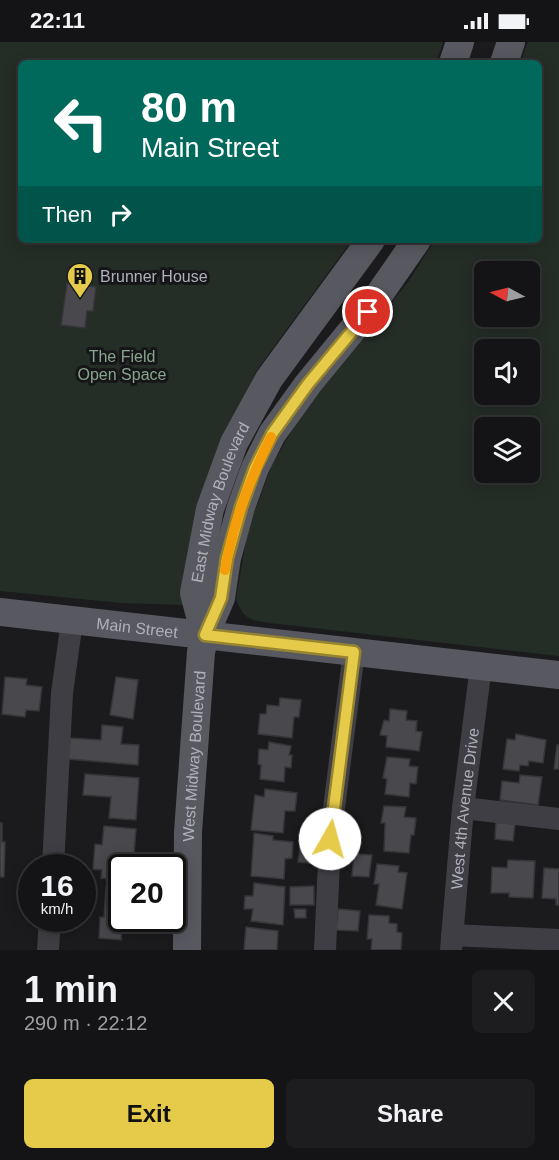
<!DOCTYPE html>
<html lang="en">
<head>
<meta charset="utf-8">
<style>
	body { margin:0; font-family:Arial,sans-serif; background:#1d1d1f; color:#f1f3f6; height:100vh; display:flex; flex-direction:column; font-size:22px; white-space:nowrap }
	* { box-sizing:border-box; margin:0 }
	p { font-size:20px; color:#9d9ea1 }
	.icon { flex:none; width:33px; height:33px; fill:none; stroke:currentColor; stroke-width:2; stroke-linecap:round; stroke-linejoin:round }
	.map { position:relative; height:908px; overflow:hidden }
	.panel { display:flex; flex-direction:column; background:#141416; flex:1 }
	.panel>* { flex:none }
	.hud { position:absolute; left:18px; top:18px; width:524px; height:183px; border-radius:9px; box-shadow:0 3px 15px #0003,0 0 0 2px #333335; background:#00695c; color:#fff; overflow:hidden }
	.needle { width:39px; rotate:277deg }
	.controls { position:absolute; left:474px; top:219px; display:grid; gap:12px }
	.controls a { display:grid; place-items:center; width:66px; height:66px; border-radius:9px; background:#141416; box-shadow:0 3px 15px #0003,0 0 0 2px #333335; font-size:30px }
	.speed { position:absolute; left:18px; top:812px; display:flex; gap:12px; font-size:30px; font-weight:700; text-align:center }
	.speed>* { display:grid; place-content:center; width:78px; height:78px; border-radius:50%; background:#141416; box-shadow:0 3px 15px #0003,0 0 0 2px #333335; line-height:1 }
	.speed small { font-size:15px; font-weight:400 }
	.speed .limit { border:3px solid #111; border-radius:9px; background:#fff; color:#111 }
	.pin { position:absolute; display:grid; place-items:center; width:51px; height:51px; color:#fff; margin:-26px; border:3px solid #fff; border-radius:50%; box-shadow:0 2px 6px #0007 }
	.me { position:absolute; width:66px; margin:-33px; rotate:7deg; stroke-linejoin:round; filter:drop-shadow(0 0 4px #0008) }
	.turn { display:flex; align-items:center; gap:21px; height:126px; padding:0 24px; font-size:27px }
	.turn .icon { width:78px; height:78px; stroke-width:2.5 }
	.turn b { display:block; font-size:42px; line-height:51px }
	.then { display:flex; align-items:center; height:57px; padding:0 24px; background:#0003; gap:12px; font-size:22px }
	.round { display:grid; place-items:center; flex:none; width:63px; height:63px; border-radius:9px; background:#1d1d1f }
	.head { display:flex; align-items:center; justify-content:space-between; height:102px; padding:0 24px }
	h1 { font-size:36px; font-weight:600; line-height:45px }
	.button { display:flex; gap:12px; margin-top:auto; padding:12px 24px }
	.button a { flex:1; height:69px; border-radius:9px; background:#e6cb4a; color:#111; font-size:24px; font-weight:600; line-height:69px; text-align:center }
	.button a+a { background:#1d1d1f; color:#f1f3f6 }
	.status { display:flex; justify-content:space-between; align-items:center; height:42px; padding:0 30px; background:#141416; direction:ltr }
	.status svg { height:16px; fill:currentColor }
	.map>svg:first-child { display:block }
</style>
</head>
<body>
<div class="status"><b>22:11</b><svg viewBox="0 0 49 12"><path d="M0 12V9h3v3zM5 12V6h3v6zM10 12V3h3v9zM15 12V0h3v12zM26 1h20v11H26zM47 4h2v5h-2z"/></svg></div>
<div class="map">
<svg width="559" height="908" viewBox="0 0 559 908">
	<rect width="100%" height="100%" fill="#1b1b1d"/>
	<!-- green -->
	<g fill="#252d27" fill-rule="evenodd">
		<polygon points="0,0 443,0 436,21 21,21 21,198 352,198 257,328 223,395 183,563 121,561 0,549"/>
		<path d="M528,0h31v614l-289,-33c-20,-3 -27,-4 -34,-24l12,-70 24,-64 41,-70 45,-51 50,-62 27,-42h103v-177h-18zM484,230h46v44h-46zM484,308h46v44h-46zM484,386h46v44h-46z"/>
	</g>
	<!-- building -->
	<g fill="#48484d" stroke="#363539" stroke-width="1.5">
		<polygon points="67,241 96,245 93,269 87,269 85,286 61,283"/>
		<polygon points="5,635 27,637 26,643 42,645 39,669 26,668 25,675 2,672"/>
		<polygon points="116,635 138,638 133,677 110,673"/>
		<polygon points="280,656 301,658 299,675 294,675 292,696 258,692 260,672 266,672 267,663 279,664"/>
		<polygon points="390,667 407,669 406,678 417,679 416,689 422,690 419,709 386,705 387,694 380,693 384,678 389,679"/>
		<polygon points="102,683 123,685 121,702 139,703 138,723 68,717 70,696 101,698"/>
		<polygon points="516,692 546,698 543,721 529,719 528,724 520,723 519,729 503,727 507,697 515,698"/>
		<polygon points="269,700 291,704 289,713 292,713 291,726 285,725 284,740 260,737 261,723 258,722 259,707 268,708"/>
		<polygon points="557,703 559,703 559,727 554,727"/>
		<polygon points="387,715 410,717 409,724 418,725 416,742 410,741 409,755 385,752 387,737 383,736"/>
		<polygon points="85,732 139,736 136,778 109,776 111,755 83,753"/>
		<polygon points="520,733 542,735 538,763 500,758 502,739 519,741"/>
		<polygon points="265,747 297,751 295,769 285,769 283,791 251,788 255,753 264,755"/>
		<polygon points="384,764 406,765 404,775 416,776 414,793 411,793 409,811 384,809 385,781 381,781"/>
		<polygon points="496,780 515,782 513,799 495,797"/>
		<polygon points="0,781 2,781 2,800 5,800 4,835 0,835"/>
		<polygon points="104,784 136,787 133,825 122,825 122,838 101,836 102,828 93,827 95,802 102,803"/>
		<polygon points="254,791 273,794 273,798 293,800 292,816 285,817 284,837 251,834"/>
		<polygon points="301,799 319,801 317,822 298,820"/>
		<polygon points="354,812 372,813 369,835 352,834"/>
		<polygon points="508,818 535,819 533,856 509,855 509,851 491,851 492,825 507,826"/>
		<polygon points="377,822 399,824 398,830 407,831 402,867 376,863 379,842 374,842"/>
		<polygon points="544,826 559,827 559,863 556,863 556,857 542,856"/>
		<polygon points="254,841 285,845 283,883 251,879 253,867 244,867 245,854 253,854"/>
		<polygon points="314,844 314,863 290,863 290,845"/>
		<polygon points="106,845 122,846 122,876 129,876 128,881 122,880 121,898 99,896 100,875 104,875"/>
		<polygon points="294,867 306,867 306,876 295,876"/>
		<polygon points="338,867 360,869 358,889 336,888"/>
		<polygon points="369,873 389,874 389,881 397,882 397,890 402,891 401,908 371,908 372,897 367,897"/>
		<polygon points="246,885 278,889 277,908 244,908"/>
	</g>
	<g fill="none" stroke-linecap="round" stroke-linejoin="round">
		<!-- minor -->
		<g stroke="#3e3e44" stroke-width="22">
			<polyline points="463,766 559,777"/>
			<polyline points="53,825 62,651 72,579"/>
			<polyline points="452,893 559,898"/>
			<polyline points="48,908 50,876"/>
			<polyline points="325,908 330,797 354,610"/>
			<path id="s1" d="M451,908l12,-142 18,-142"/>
		</g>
		<!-- major -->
		<g stroke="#585960" stroke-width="28">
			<polyline points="453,21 460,0"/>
			<polyline points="504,21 511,0"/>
			<path id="s2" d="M0,570l559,63"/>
			<path id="s3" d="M205,593l-11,-42 16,-84 24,-66 35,-64 102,-139"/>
			<path id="s4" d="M187,908l1,-118 13,-180 4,-17 16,-37 6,-40 14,-51 14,-39 17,-34 36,-50 59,-72 50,-72"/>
		</g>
	</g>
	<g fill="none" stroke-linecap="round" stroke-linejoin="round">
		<!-- route casing -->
		<g stroke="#968430" stroke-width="15">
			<polyline id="route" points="330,797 354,610 205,593 221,556 227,516 241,465 255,426 272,392 308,342 368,270"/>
		</g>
		<!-- route -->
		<use href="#route" stroke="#e6cb4a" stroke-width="10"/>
		<!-- slow -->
		<path stroke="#f59e0b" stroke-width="10" d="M225,528c8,-47 25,-91 46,-133"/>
	</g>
	<!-- icons -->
	<defs>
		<g id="building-pin" transform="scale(1.35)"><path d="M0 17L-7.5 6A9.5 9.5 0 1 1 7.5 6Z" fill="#e6cb4a" stroke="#161618"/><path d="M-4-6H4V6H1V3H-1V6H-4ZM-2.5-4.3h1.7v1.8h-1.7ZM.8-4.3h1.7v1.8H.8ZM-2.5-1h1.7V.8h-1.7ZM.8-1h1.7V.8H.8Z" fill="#111"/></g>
	</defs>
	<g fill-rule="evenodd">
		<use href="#building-pin" x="80" y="234"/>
	</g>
	<g text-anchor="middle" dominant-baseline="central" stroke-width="6" stroke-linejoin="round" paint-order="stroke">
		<!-- poi labels -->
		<g font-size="16" fill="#aeb0bb" stroke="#161618" text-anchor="start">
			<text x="100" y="234">Brunner House</text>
		</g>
		<!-- park labels -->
		<g font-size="16" fill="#87a58e" stroke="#161618">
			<text x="122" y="314">The Field<tspan x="122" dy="18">Open Space</tspan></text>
		</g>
		<!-- street labels -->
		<g font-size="16" fill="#aeb0bb" stroke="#161618">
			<text stroke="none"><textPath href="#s3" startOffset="138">East Midway Boulevard</textPath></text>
			<text stroke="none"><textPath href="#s2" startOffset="138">Main Street</textPath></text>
			<text stroke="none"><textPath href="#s4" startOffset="194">West Midway Boulevard</textPath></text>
			<text stroke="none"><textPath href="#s1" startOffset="142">West 4th Avenue Drive</textPath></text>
		</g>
	</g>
</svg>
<div class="controls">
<a><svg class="needle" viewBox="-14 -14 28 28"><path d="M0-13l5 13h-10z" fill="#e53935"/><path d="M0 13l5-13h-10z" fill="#9d9ea1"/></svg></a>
<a><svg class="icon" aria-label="sound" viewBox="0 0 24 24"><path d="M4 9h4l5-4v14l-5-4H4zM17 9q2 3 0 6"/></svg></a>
<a><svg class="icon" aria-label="layers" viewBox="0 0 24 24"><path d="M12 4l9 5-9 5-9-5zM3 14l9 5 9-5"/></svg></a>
</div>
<div class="speed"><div>16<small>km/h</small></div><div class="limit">20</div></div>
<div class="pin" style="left:368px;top:270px;background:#d93025"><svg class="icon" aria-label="arrive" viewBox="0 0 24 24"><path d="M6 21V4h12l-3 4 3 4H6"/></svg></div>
<svg class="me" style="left:330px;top:797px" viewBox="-20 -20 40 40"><circle r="19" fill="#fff"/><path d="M0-13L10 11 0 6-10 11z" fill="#e6cb4a"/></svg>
<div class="hud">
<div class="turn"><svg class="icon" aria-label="left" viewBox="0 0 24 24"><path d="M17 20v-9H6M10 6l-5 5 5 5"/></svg><div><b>80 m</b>Main Street</div></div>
<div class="then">Then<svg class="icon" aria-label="right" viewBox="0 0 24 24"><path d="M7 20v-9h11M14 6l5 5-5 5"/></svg></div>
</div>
</div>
<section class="panel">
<div class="head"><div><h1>1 min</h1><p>290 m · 22:12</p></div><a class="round"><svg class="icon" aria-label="close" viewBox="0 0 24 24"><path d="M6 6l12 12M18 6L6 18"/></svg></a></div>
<div class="button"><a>Exit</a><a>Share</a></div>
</section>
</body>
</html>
